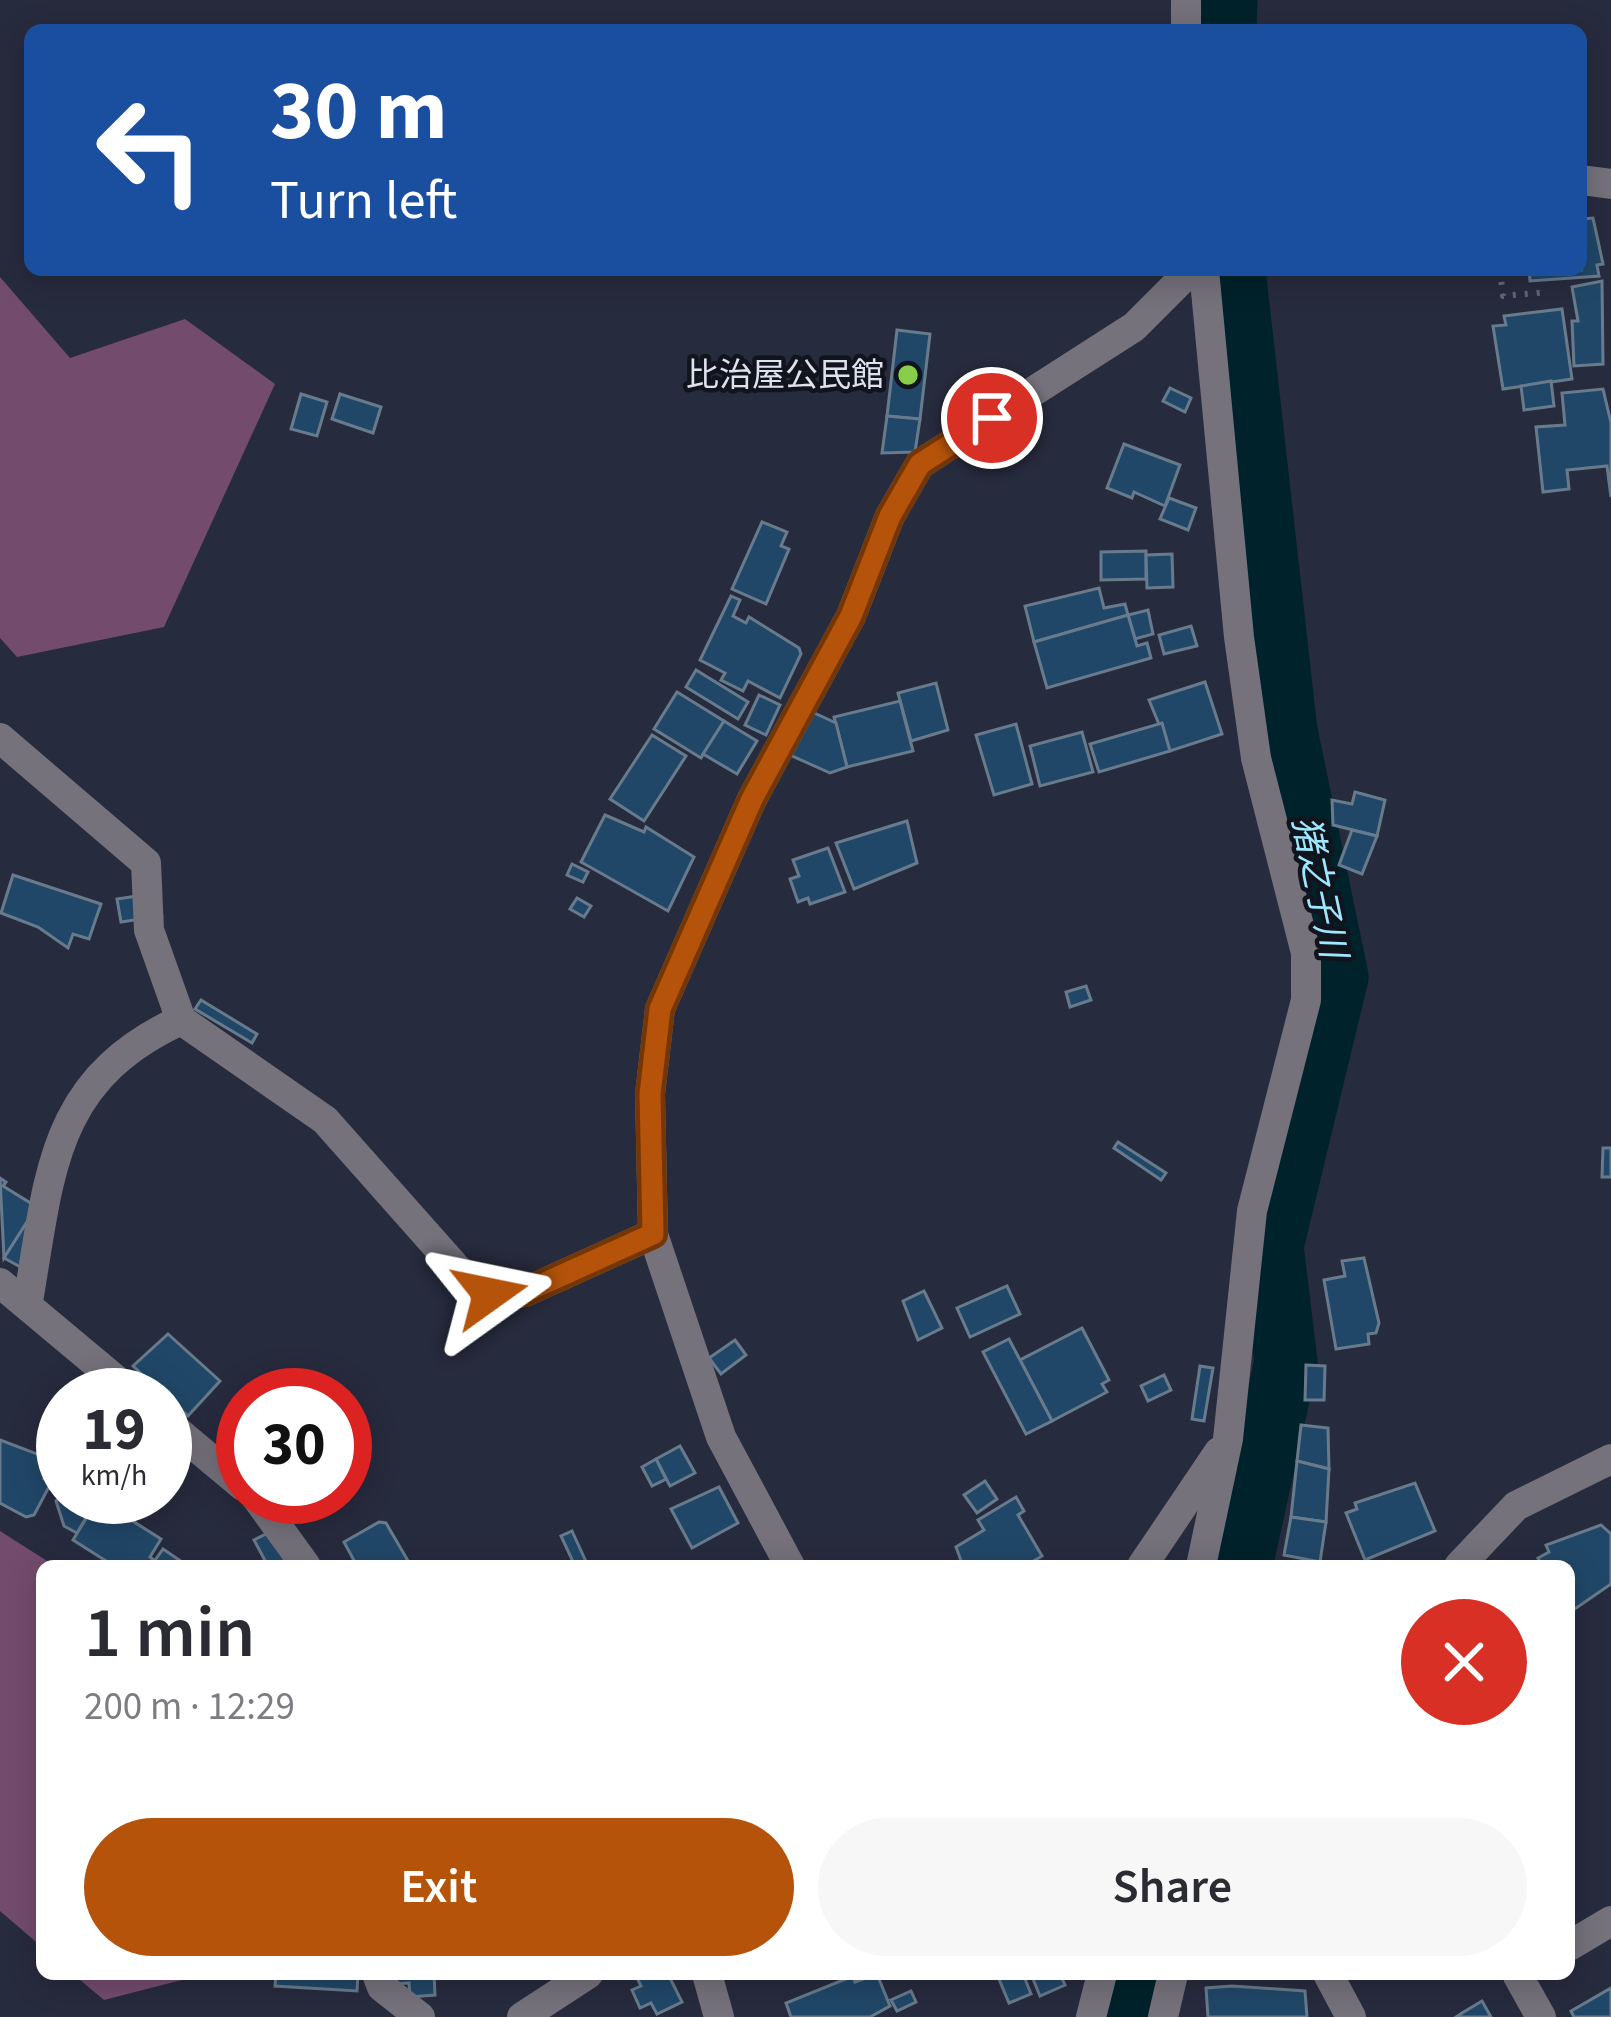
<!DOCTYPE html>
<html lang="en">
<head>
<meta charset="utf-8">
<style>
	body { margin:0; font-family:"Source Sans 3","Noto Sans JP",sans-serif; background:#f7f7f7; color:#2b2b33; height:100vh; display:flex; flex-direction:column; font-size:45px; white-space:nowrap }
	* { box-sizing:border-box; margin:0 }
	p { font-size:39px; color:#7c7c81 }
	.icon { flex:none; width:66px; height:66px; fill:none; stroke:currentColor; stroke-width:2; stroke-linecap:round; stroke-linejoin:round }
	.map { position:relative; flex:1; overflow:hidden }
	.sheet { position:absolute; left:36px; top:1560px; width:1539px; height:420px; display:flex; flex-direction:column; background:#fff; border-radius:18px; box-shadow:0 6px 30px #0003 }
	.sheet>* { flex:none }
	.banner { position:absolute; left:24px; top:24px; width:1563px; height:252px; border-radius:18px; box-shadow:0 6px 30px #0003; background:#1a4fa0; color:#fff; overflow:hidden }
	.speed { position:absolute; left:36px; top:1368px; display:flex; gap:24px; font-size:60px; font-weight:700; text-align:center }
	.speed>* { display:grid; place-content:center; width:156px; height:156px; border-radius:50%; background:#fff; box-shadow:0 6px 30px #0003; line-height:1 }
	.speed small { font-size:30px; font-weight:400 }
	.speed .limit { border:18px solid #d22; background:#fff; color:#111 }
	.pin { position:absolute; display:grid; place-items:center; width:102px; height:102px; color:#fff; margin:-51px; border:6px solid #fff; border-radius:50%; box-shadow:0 3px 12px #0007 }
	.me { position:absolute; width:132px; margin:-66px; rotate:78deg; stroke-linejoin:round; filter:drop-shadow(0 0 9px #0008) }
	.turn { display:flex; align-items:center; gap:42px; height:252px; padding:0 48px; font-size:54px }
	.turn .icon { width:156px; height:156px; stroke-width:2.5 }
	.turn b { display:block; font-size:84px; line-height:102px }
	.round { display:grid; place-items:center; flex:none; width:126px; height:126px; border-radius:63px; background:#f7f7f7 }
	.headline { display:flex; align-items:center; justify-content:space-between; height:204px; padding:0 48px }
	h1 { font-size:72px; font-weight:600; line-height:90px }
	.button { display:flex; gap:24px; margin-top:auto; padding:24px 48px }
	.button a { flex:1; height:138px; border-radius:72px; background:#b45309; color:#fff; font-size:48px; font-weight:600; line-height:138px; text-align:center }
	.button a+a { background:#f7f7f7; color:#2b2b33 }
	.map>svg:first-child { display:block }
</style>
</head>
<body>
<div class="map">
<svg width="1611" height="2017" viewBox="0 0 1611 2017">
	<rect width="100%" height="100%" fill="#272b3e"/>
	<!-- forest -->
	<g fill="#734c6d">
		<polygon points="0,277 70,358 185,319 275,384 164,627 17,657 0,638"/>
		<polygon points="0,1531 55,1566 42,1566 42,1947 0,1911"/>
		<polygon points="73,1974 205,1974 104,2000"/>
	</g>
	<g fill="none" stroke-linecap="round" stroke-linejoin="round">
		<!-- river -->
		<g stroke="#00222a" stroke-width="63">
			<polyline points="1225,30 1226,0"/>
			<polyline points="1234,270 1286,731 1337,977 1272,1246 1286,1362 1241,1566"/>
			<polyline points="1134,2017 1145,1974"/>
		</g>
	</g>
	<!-- building -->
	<g fill="#214768" stroke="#687b8c" stroke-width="3">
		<polygon points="1593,218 1603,264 1597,265 1599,276 1530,281 1529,270 1581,270 1581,219"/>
		<polygon points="1602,281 1603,364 1574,366 1572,321 1578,321 1572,287"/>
		<polygon points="1562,309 1572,379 1503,389 1493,326 1506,325 1504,316"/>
		<polygon points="897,330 930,334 920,419 887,416"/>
		<polygon points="1551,381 1554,406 1524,410 1521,386"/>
		<polygon points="1170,388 1191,398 1185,412 1163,401"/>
		<polygon points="1603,389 1611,423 1611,497 1607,466 1567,470 1569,489 1543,492 1536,427 1565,425 1562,393"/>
		<polygon points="301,394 327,402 317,436 291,429"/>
		<polygon points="340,394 381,407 373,433 332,419"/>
		<polygon points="887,416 920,419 915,452 882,453"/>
		<polygon points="1124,444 1180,465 1165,506 1134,492 1132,498 1107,488"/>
		<polygon points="1169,498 1196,508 1188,530 1160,519"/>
		<polygon points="762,522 787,532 781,546 789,549 766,604 732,589"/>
		<polygon points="1146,551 1146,579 1101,580 1101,552"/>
		<polygon points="1172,554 1173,587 1147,588 1146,555"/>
		<polygon points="1099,588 1104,608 1125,604 1128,615 1034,642 1025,606"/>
		<polygon points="731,596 740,600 733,616 746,623 749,617 799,648 801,654 780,698 748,681 743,691 721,680 725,673 700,660"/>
		<polygon points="1148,610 1153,634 1135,639 1128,615"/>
		<polygon points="1128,615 1137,646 1147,643 1151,658 1047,688 1034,642"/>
		<polygon points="1191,626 1197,646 1164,654 1159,635"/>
		<polygon points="696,670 748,702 738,719 686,687"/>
		<polygon points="1205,682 1222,734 1170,751 1149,700"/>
		<polygon points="936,683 948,730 911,741 898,693"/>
		<polygon points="677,692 724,721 701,758 654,729"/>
		<polygon points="759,695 780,705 766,735 745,725"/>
		<polygon points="900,701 913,751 847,767 834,717"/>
		<polygon points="810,711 836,723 847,767 830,773 790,755"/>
		<polygon points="724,721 757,741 737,774 703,754"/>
		<polygon points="1162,723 1170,751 1099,772 1090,744"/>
		<polygon points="1016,724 1032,784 994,795 976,735"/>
		<polygon points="1082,732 1093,772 1040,786 1030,746"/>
		<polygon points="652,735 686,756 644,821 610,799"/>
		<polygon points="1355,792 1385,800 1377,836 1333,825 1332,800 1352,804"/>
		<polygon points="605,815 644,832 646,827 694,857 668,911 581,862"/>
		<polygon points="907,821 917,863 854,889 836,843"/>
		<polygon points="1352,830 1377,836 1362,874 1339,865"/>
		<polygon points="828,848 845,892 810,904 808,898 798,902 790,879 799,876 793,860"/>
		<polygon points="572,864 588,872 583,882 567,875"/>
		<polygon points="13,875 101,904 89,939 73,934 68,948 38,927 1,913"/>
		<polygon points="143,895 161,916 121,922 117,899"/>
		<polygon points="577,898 591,906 584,917 570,909"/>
		<polygon points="1086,986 1091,1000 1070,1007 1066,992"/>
		<polygon points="201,1000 257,1034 252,1043 195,1009"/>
		<polygon points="1118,1142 1166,1173 1161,1180 1114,1148"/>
		<polygon points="1603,1148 1611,1148 1611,1177 1602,1177"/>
		<polygon points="0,1178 6,1182 3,1186 37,1207 4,1258"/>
		<polygon points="32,1214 26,1270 4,1258"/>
		<polygon points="1364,1258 1379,1323 1376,1333 1368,1334 1369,1344 1336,1349 1324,1280 1345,1276 1342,1261"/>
		<polygon points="1007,1286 1020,1314 970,1337 957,1308"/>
		<polygon points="924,1291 942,1328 918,1340 903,1301"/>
		<polygon points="1082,1328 1109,1380 1102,1384 1107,1392 1052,1421 1020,1360"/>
		<polygon points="168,1334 220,1381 188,1416 133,1366"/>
		<polygon points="1009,1339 1052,1421 1026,1434 983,1352"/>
		<polygon points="735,1340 746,1355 721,1374 709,1358"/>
		<polygon points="1306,1365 1325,1366 1324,1400 1305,1400"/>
		<polygon points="1200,1366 1213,1368 1204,1421 1192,1419"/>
		<polygon points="1164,1375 1171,1390 1148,1401 1141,1386"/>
		<polygon points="1301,1425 1328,1428 1329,1469 1297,1461"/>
		<polygon points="0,1440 53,1460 44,1479 51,1483 34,1515 26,1517 0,1503"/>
		<polygon points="680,1446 695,1473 670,1486 656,1459"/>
		<polygon points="656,1459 666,1479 652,1486 642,1467"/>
		<polygon points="1297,1461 1329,1469 1326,1522 1291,1517"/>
		<polygon points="985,1481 997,1499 977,1513 964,1495"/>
		<polygon points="1415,1483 1435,1531 1365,1560 1346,1513 1357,1509 1355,1503"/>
		<polygon points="719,1487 738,1523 692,1548 671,1509"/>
		<polygon points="63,1491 63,1497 85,1497 95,1503 77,1533 64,1526 56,1501"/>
		<polygon points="1016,1497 1024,1511 1018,1515 1042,1556 1025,1566 963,1566 956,1547 984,1530 978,1520"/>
		<polygon points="98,1499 161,1539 150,1557 155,1561 151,1566 114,1566 73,1540"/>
		<polygon points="1291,1517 1326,1522 1320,1562 1284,1555"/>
		<polygon points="379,1522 386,1523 411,1566 357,1566 344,1542"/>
		<polygon points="1601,1525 1611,1534 1611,1584 1569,1613 1569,1566 1542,1566 1538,1558 1549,1552 1546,1545"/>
		<polygon points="274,1530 290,1559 268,1566 254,1540"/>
		<polygon points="572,1531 588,1566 575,1566 561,1536"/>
		<polygon points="163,1549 188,1566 151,1566"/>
		<polygon points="276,1974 358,1974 357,1991 275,1986"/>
		<polygon points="395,1974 434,1974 435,1995 410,1997 409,1983 395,1984"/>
		<polygon points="635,1974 668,1974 682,2002 657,2014 651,2003 640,2008 632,1990 641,1986"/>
		<polygon points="877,1974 890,2006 870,2017 791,2017 786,2003 853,1976 855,1982"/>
		<polygon points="1011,1974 1023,1974 1031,1994 1009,2003 999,1979"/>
		<polygon points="1031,1974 1060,1974 1065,1985 1040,1996"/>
		<polygon points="1232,1986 1305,1991 1307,2017 1208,2017 1206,1988"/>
		<polygon points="1611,1988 1611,2017 1574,2017 1571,2011"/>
		<polygon points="911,1991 916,2002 897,2011 891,2000"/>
		<polygon points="1482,2001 1491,2017 1456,2017 1462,2013"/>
	</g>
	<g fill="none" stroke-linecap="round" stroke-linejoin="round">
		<!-- path -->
		<polyline stroke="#626677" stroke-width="6" stroke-dasharray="3 9" stroke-linecap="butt" points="1500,270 1503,296 1547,292"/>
		<!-- minor -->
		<g stroke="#76727c" stroke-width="30">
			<polyline points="1186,0 1186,30"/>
			<polyline points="1581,180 1611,184"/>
			<polyline points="0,738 146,863 149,930 181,1020"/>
			<polyline points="0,1283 134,1395"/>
			<path d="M28,1301c22,-126 22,-221 153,-281l144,100 133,150 31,24 36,-2 128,-58"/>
			<polyline points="165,1421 243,1486"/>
			<polyline points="256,1497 306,1566"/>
			<polyline points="790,1566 721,1437 653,1234 650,1094 660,1009 752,799 851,616 890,516 920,464 1134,327 1191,270"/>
			<polyline points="1142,1566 1219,1452"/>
			<polyline points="1201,1566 1228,1439 1252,1211 1306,1000 1306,953 1256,758 1239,637 1204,270"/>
			<polyline points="1459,1566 1516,1506 1611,1459"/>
			<polyline points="1569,1946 1611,1921"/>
			<polyline points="377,1974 382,1987 420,2017"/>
			<polyline points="707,1974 719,2017"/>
			<polyline points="1328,1974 1351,2017"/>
			<polyline points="1523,1974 1518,1976 1541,2017"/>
			<polyline points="522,2017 588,1974"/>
			<polyline points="1091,2017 1102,1974"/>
			<polyline points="1163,2017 1173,1974"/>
		</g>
	</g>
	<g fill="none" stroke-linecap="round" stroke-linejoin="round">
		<!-- route casing -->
		<g stroke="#753606" stroke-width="30">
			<polyline id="route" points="490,1294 525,1292 653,1234 650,1094 660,1009 752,799 851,616 890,516 920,464 992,418"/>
		</g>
		<!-- route -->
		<use href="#route" stroke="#b45309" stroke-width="21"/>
	</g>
	<!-- markers -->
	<circle fill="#88cf49" stroke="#12141d" stroke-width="4.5" cx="908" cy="375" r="12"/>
	<g text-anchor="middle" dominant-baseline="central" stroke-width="9" stroke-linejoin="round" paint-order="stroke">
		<!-- poi labels -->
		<g font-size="33" fill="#dee1ee" stroke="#12141d" text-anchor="end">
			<text x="884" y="375">比治屋公民館</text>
		</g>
		<!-- water labels -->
		<g font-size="36" font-style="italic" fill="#9ce8fe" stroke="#12141d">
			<text transform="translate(1319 887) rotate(78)">猪之子川</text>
		</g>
	</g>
</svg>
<div class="speed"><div>19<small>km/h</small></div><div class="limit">30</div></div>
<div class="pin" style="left:992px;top:418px;background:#d93025"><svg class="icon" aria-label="arrive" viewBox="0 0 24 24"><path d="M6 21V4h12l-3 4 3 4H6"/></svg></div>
<svg class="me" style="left:490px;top:1294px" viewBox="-20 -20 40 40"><path d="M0-17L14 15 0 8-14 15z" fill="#b45309" stroke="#fff" stroke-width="4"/></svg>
<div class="banner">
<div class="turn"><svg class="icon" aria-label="left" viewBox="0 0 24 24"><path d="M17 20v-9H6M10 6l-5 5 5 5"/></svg><div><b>30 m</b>Turn left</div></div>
</div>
<section class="sheet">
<div class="headline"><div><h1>1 min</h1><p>200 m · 12:29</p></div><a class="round" style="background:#d93025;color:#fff"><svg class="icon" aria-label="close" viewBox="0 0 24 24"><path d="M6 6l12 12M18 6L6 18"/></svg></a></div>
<div class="button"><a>Exit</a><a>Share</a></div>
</section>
</div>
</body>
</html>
